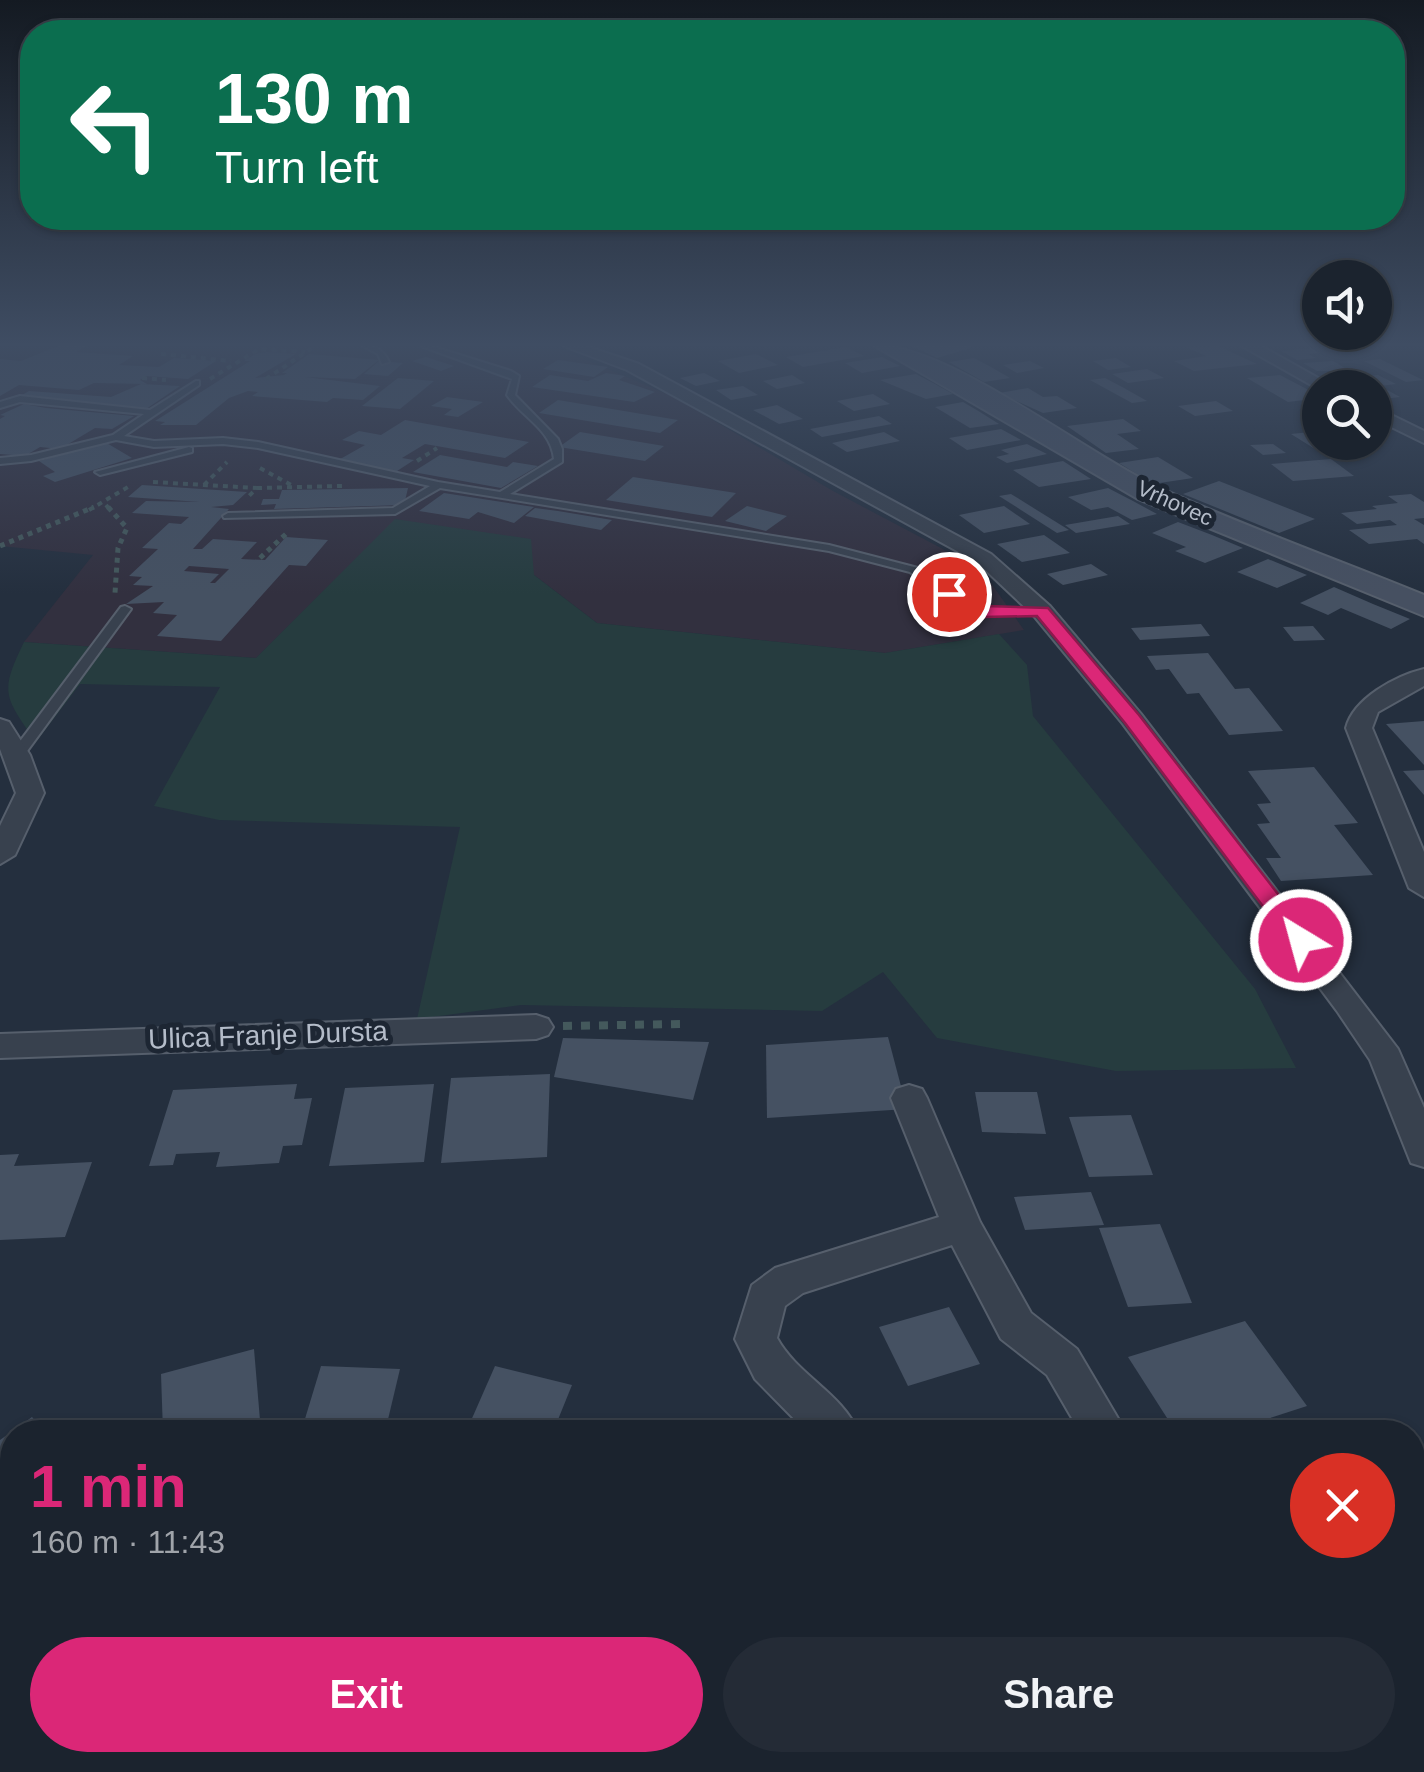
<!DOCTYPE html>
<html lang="en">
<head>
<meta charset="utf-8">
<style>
	body { margin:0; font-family:Arial,sans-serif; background:#242b36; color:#f1f3f6; height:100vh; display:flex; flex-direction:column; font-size:38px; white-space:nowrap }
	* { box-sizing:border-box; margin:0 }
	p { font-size:32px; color:#a0a4aa }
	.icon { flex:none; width:55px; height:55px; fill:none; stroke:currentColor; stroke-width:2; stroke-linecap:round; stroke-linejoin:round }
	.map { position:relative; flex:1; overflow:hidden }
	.sheet { position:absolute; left:0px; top:1420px; width:1425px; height:352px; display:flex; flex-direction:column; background:#1b232e; border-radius:40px 40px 0 0; box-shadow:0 2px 8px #0004,0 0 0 2px #39404a }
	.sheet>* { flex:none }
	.hud { position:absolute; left:20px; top:20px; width:1385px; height:210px; border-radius:40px; box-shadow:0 2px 8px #0004,0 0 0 2px #39404a; background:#0b6e4f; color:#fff; overflow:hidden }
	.fabs { position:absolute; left:1302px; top:260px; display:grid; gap:20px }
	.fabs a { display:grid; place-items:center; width:90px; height:90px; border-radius:50%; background:#1b232e; box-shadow:0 2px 8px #0004,0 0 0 2px #39404a; font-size:50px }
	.pin { position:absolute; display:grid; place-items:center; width:85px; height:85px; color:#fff; margin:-42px; border:5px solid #fff; border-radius:50%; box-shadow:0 2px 10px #0007 }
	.me { position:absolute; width:110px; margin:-55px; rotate:323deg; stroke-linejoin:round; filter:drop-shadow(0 0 8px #0008) }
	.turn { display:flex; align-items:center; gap:35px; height:210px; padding:0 30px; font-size:45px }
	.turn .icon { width:130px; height:130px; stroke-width:2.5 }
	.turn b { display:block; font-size:70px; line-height:85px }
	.round { display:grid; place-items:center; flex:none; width:105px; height:105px; border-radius:52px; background:#242b36 }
	.head { display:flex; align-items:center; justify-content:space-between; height:170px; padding:0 30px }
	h1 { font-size:60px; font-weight:700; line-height:75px; color:#db2777 }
	.button { display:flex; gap:20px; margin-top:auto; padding:20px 30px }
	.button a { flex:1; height:115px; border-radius:60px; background:#db2777; color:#fff; font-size:40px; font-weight:700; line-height:115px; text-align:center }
	.button a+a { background:#242b36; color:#f1f3f6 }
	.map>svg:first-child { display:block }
</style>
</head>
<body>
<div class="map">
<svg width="1424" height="1772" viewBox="0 0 1424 1772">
	<rect width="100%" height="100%" fill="#242f3e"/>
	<!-- medical -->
	<polygon fill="#32303f" points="0,346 553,346 674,397 833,491 941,548 986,576 1024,630 885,653 597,623 534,575 396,519 256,658 24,642 93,555 0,546"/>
	<!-- green -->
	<path fill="#263c3f" d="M395,519l136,20 3,36 63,48 288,30 114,-19 28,31 6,51 222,273 41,79 -180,3 -179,-33 -54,-66 -61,39 -301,-6 -104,14 43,-192 -241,-7 -65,-14 66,-119 -140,-3 -44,58c-33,-47 -36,-50 -12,-100l232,16z"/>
	<!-- building -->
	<g fill="#455162" fill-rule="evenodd">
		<polygon points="58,346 87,346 76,352 133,356 119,365 159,367 174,358 216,361 188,379 146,376 140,380 147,384 94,383 79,390 19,385 0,396 0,359 21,361"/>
		<polygon points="912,346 971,346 971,348 937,358"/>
		<polygon points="1218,346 1257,364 1194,371 1174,361 1206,356 1186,347"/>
		<polygon points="846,347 864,356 803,367 786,357"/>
		<polygon points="1312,348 1320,353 1308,354 1316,358 1297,360 1281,351"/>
		<polygon points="267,352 296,354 255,378 284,375 287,373 282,373 309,354 379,360 355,379 305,377 380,386 363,400 333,398 327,402 252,396 258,392 248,391 229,398 196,425 160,425 165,422 155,421 250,361 244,361 255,354"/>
		<polygon points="756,354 778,365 739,373 718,361"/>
		<polygon points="426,357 454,366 441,371 412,361"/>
		<polygon points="882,357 900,366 862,373 845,363"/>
		<polygon points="974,358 991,367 1010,378 984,382 949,362"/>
		<polygon points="1116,358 1131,367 1108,370 1093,361"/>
		<polygon points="1380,359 1423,380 1406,382 1364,361"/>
		<polygon points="558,360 608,367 594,377 543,369"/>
		<polygon points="379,361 403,363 388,376 364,374"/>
		<polygon points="1030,361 1044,368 1017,373 1003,365"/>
		<polygon points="1333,361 1350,371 1317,371 1303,363"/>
		<polygon points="1147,369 1164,378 1128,383 1112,374"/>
		<polygon points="606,373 625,376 619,380 655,392 634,402 532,387 550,375 588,381"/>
		<polygon points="704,373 720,381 696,386 680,378"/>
		<polygon points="916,374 935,384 953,394 926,399 880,380"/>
		<polygon points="792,375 805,383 777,389 763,381"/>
		<polygon points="1280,375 1320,396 1320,398 1288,402 1247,378"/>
		<polygon points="1378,375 1396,384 1380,386 1400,397 1375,400 1375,388 1350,388 1334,378"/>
		<polygon points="398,378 434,381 400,409 362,406"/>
		<polygon points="1105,378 1124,388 1147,401 1132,403 1090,380"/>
		<polygon points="141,384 180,386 146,409 17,398 29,391 111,397"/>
		<polygon points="743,386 758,395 731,400 716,390"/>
		<polygon points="1028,388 1043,397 1057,396 1077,408 1043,413 999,393"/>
		<polygon points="873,394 890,404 854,411 837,401"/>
		<polygon points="447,397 483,402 458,417 444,415 452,409 431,406"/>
		<polygon points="558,400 678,420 660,433 539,413"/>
		<polygon points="1216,401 1233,411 1195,416 1178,406"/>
		<polygon points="963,402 980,412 999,424 970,428 935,407"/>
		<polygon points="24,404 46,408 134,416 112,429 95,428 60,449 40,447 25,456 0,454 0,419 5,416 0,415"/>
		<polygon points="777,405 803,419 779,424 753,410"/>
		<polygon points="879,416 892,424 822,437 810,429"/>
		<polygon points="1123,419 1141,431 1117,434 1139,449 1106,453 1067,426"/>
		<polygon points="405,420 529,442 505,458 425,444 402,458 414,460 394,473 335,462 365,445 342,440 359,431 381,435"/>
		<polygon points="1001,429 1021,440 967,450 949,438"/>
		<polygon points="1320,431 1320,442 1353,445 1315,449 1291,434"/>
		<polygon points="580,432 664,446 645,461 559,447"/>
		<polygon points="884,432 900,441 847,452 832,443"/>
		<polygon points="105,442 132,458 55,482 43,476 55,472 39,461"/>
		<polygon points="1027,444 1047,454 1007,463 996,457 1009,454 1001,450"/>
		<polygon points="1273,444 1286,453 1263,455 1250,445"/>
		<polygon points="440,455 507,467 513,462 538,466 501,488 413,472"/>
		<polygon points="1158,457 1193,478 1153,484 1119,463"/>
		<polygon points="1331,459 1354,476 1293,481 1271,464"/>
		<polygon points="1063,461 1091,479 1039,487 1013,470"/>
		<polygon points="633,477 736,493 712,517 606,500"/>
		<polygon points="1219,481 1315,519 1279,533 1183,494"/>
		<path d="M142,485l105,7 -14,13 -22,2 18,2 -36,40h9l11,-10 44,3 -16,17 24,1 21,-23 42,3 -22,26 -17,-1 -68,76 -64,-5 20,-21 -24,-2 11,-11 -38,2 27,-18 -20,-1 9,-8 -13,-1 29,-27 -16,-1 27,-25 12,1 8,-7 -57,-4 14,-12 54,1 -72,-5zM189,566l40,3 -14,14h-5l9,-9 -35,-3z"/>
		<polygon points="408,488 404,505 274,509 276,504 261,505 263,499 279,499 282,490"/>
		<polygon points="1108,488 1133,501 1157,514 1132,520 1108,507 1091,510 1068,497"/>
		<polygon points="444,493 534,507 514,523 478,512 469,519 419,511"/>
		<polygon points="1011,494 1069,530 1057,533 999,496"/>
		<polygon points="1411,494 1424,502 1424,518 1414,519 1424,525 1424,544 1417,539 1369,544 1349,530 1397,525 1390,520 1357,524 1341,513 1377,509 1372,506 1398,503 1388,496"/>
		<polygon points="747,506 787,516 766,531 725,521"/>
		<polygon points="1004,506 1030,524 984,533 959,515"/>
		<polygon points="535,508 558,511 612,520 601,530 525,516"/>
		<polygon points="1118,516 1130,524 1076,533 1065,525"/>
		<polygon points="1178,522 1212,535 1243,548 1205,563 1175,551 1186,547 1152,533"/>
		<polygon points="1044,535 1070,553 1022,562 997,544"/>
		<polygon points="1268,559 1307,575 1277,588 1237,572"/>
		<polygon points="1091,564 1108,575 1063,585 1047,574"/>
		<polygon points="1334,587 1373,604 1410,619 1391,629 1341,608 1328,615 1300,603"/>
		<polygon points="1201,624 1210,636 1140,640 1131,628"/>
		<polygon points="1313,626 1325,640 1294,641 1283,627"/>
		<polygon points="1208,653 1235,689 1249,688 1283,731 1229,735 1199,693 1187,694 1169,669 1156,670 1147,656"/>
		<polygon points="1424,721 1424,765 1386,724"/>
		<polygon points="1314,767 1358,823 1334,825 1373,875 1281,881 1266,858 1281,858 1257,824 1270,823 1257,804 1271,803 1248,771"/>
		<polygon points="1424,770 1424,795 1403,771"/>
		<polygon points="888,1037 907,1109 767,1118 766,1045"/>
		<polygon points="563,1038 709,1042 693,1100 554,1077"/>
		<polygon points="550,1074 547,1157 441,1163 451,1078"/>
		<polygon points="297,1084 294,1099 312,1098 302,1145 283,1146 279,1163 216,1167 220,1152 176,1154 173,1165 149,1166 173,1090"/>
		<polygon points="434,1084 424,1162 329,1166 345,1088"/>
		<polygon points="975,1092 1037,1092 1046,1134 982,1132"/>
		<polygon points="1131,1115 1153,1175 1089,1177 1069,1117"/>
		<polygon points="19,1154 14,1166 92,1162 65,1237 0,1240 0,1155"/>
		<polygon points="1091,1192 1104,1225 1025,1230 1014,1197"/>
		<polygon points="1160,1224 1192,1303 1128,1307 1099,1228"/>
		<polygon points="949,1307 980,1364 908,1386 879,1327"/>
		<polygon points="1245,1321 1307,1406 1227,1432 1176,1432 1128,1357"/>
		<polygon points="254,1349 261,1432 163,1432 161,1374"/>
		<polygon points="321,1366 400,1369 385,1432 301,1432"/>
		<polygon points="495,1366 572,1385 553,1432 466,1432"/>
		<polygon points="32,1417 44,1432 12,1432 12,1499 0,1482 0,1440"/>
		<polygon points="1045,1420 1052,1432 1009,1432"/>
		<polygon points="1424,1598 1424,1711 1412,1715 1412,1603"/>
		<polygon points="367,1760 588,1760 596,1768 592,1772 355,1772"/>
		<polygon points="865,1760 925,1760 916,1772 877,1772"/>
		<polygon points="1097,1760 1234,1760 1241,1772 1104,1772"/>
	</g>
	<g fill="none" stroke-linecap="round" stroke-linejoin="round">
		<!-- lane casing -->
		<g stroke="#565f6c" stroke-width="4">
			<g id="lane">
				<path d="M363,346c13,-1 21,4 26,16l-7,2 -4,-10z"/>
				<path d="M421,346h10l80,25 8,5 -4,19 43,44 4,10v13l-52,32 319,51 89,23 50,35 15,5h59l6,3 -6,3 -64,-1 -18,-6 -50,-35 -81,-21 -389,-63 -45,26 -171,4 -1,-2 5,-3 165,-5 37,-22 -172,-38 -35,-4 -69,3 -38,-7 -85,21 -31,3v-6l31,-3 82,-20 31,-21 -124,-12 -20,6v-6l20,-6 130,14 46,-29h3v4l-75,51 30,5 69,-3 35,4 180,40 62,10 54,-33c-3,-30 -31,-41 -47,-64l5,-16z"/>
				<polygon points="189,447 192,448 192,452 100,475 95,472"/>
				<polygon points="125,606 131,609 22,758 12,758 10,755 12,752 121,607"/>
			</g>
		</g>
		<!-- street casing -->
		<g stroke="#565f6c" stroke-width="4">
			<g id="street">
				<polygon points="564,346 586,346 639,364 991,554 1050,606 1141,714 1398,1049 1424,1108 1424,1167 1411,1163 1370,1060 1337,1011 1123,724 1034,616 977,562 627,370"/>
				<polygon points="1242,346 1261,346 1336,388 1320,390"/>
				<polygon points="1375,407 1424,431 1424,443 1375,419"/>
				<path d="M1424,669v17l-46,26 -6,16 52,124v45l-15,-9 -63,-160c7,-29 49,-52 78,-59z"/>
				<polygon points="0,719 9,722 30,755 44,793 15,855 0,864 0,826 16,793 0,749"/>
				<polygon points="536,1015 548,1019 553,1027 548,1035 536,1039 0,1058 0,1034"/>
				<path d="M909,1085l13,4 5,9 53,124 51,91 46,36 49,83h-46l-33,-57 -46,-36 -49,-94 -149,48 -18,13 -8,32c20,37 66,56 81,94h-51l-52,-53 -20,-40 17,-54 23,-17 164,-51 -48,-119 5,-9z"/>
				<polygon points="161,1760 216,1760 221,1772 166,1772"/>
				<polygon points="640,1760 742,1760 737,1772 645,1772"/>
				<polygon points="1272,1760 1329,1760 1334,1772 1277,1772"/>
			</g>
		</g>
		<!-- secondary casing -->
		<g stroke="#565f6c" stroke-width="4">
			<path id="secondary" d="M875,346c70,-4 214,110 285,142 86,39 176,71 264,107v21l-286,-117z"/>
		</g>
		<!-- path-far2 -->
		<g stroke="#44595c" stroke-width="4" stroke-dasharray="5 5" stroke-linecap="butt">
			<polyline points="161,354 231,361"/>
			<polyline points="142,378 166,380"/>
			<polyline points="210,379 259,349 305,352"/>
			<polyline points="266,379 315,346"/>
			<polyline points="417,461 437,448"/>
			<polyline points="260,468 293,486"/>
			<polyline points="153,482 257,488 248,497"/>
			<polyline points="204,485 227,462"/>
			<polyline points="257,488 342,486"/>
			<polyline points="106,505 110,510"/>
			<polyline points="89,510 128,487"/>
		</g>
		<!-- path-far1 -->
		<g stroke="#44595c" stroke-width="5" stroke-dasharray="5 5" stroke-linecap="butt">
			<polyline points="108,507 127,528 118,548 115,593"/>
			<polyline points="0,546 94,507"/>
			<polyline points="260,558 287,533"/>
		</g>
		<!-- path -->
		<polyline stroke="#44595c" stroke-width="8" stroke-dasharray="9 9" stroke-linecap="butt" points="563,1026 680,1024"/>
		<!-- lane -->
		<use href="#lane" fill="#38414e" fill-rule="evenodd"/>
		<!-- street -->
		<use href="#street" fill="#38414e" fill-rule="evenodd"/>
		<!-- secondary -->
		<use href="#secondary" fill="#465061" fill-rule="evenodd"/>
	</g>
	<!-- sky -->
	<linearGradient id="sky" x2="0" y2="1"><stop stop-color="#141a22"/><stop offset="0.58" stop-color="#3f4d63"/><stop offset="1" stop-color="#3f4d63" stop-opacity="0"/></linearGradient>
	<rect width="1424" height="594" fill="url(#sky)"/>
	<!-- route -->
	<polygon fill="#db2777" stroke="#8e194d" stroke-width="2.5" points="943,591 955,591 985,606 1048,608 1139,715 1309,934 1309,945 1292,945 1125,723 1037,616 982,617 943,598"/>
	<g text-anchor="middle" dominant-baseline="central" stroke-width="10" stroke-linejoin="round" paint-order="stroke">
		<!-- far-street labels -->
		<g font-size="22" fill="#b4bcc9" stroke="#1d2633">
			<text transform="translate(1175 503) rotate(24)">Vrhovec</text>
		</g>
		<!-- street labels -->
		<g font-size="28" fill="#b4bcc9" stroke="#1d2633">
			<text transform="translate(268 1035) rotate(-2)">Ulica Franje Dursta</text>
		</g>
	</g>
</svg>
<div class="fabs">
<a><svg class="icon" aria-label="sound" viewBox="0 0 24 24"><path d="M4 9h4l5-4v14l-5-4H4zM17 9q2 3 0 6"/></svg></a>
<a><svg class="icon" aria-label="search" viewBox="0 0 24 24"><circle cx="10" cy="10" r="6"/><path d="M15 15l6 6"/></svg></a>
</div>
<div class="pin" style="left:949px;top:594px;background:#d93025"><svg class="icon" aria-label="arrive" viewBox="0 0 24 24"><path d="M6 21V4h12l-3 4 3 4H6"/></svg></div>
<svg class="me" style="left:1301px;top:940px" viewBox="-20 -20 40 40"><circle r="17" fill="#db2777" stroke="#fff" stroke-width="3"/><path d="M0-11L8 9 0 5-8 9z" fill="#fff"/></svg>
<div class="hud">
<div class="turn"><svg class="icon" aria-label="left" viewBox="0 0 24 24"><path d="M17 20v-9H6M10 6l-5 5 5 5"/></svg><div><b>130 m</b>Turn left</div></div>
</div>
<section class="sheet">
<div class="head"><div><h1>1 min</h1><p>160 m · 11:43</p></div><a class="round" style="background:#d93025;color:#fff"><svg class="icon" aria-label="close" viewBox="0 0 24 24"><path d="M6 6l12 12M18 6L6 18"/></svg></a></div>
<div class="button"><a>Exit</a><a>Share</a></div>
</section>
</div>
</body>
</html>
